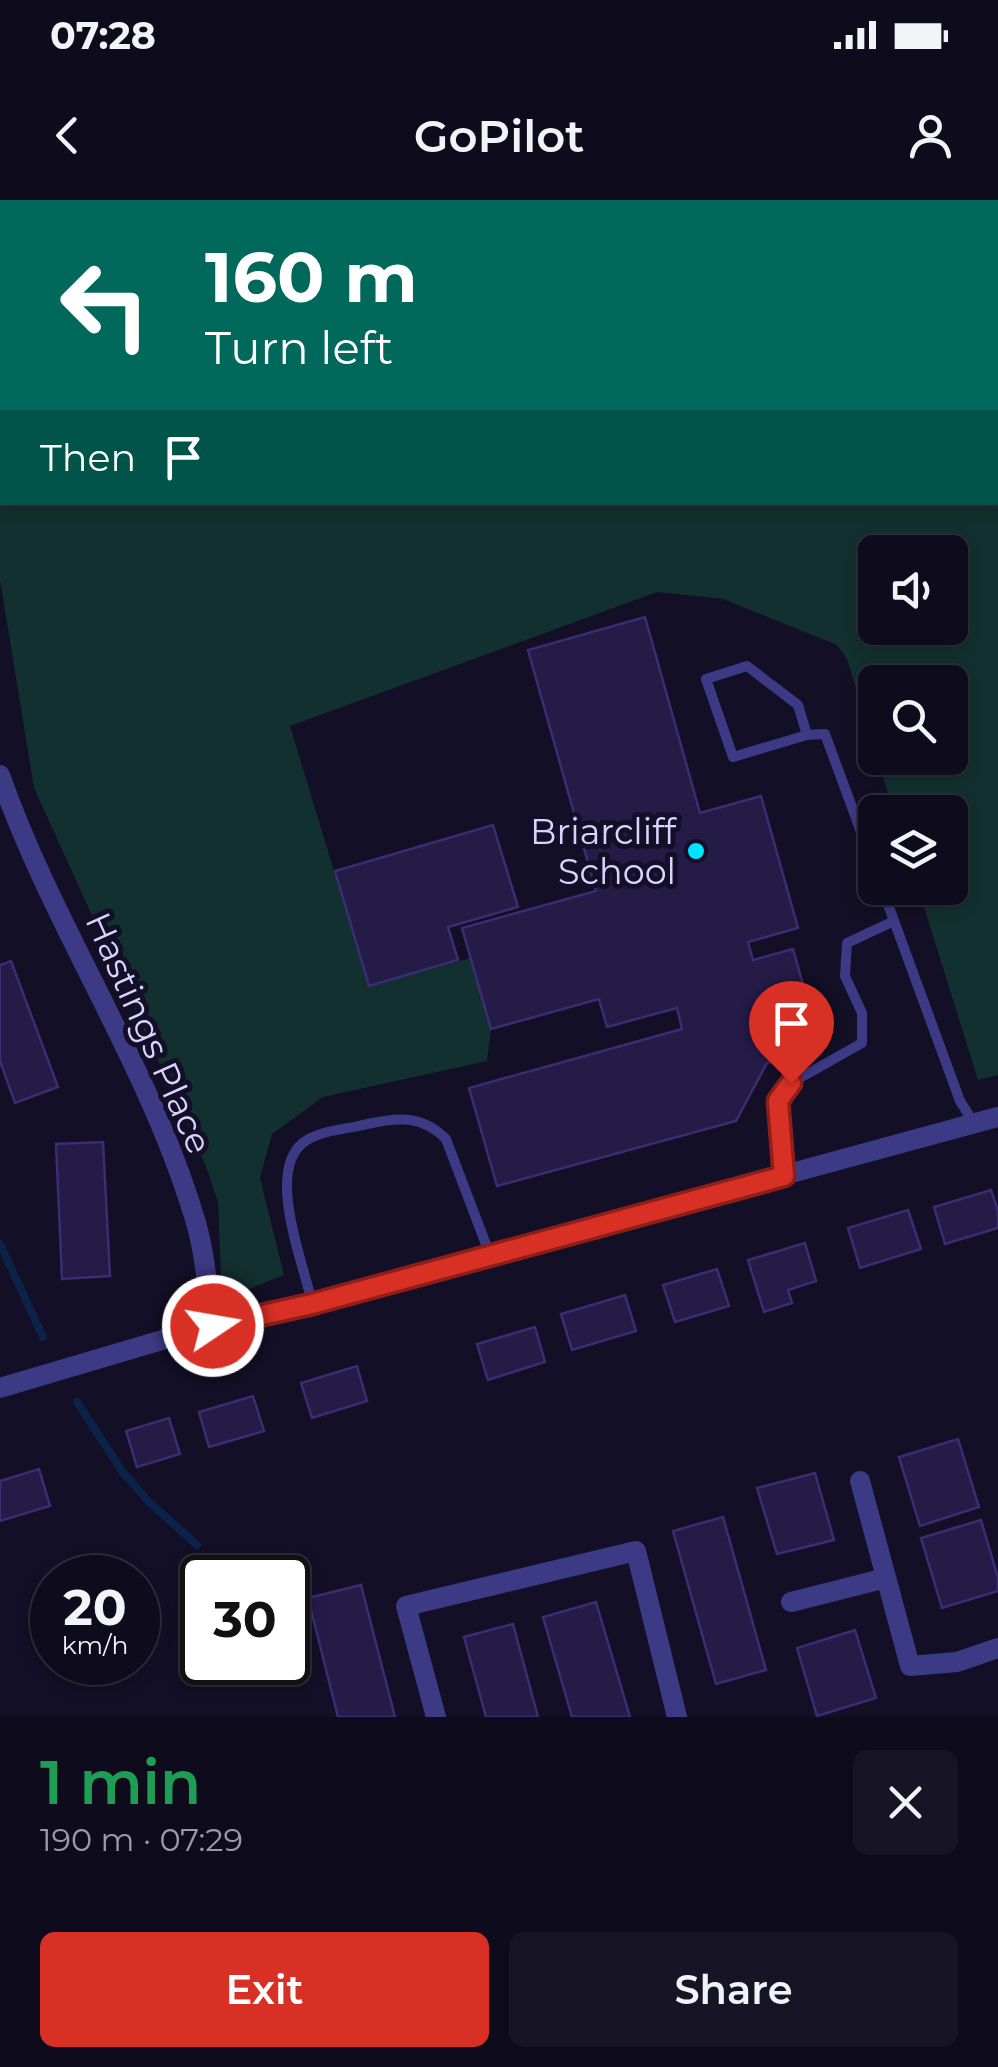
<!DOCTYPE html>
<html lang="en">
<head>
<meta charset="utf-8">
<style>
	body { margin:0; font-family:Montserrat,sans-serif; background:#171425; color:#f1f3f6; height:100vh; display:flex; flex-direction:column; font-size:38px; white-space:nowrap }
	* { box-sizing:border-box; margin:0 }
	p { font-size:32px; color:#9b9ba3 }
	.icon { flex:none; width:55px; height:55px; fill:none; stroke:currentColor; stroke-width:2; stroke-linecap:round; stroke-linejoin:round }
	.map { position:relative; height:1517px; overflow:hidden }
	.panel { display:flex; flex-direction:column; background:#0e0b1c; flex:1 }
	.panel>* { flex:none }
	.banner { position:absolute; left:0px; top:0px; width:1000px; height:305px; box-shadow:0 5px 15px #0003,0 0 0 2px #2e2b3b; background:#00695c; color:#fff; overflow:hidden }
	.controls { position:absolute; left:858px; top:335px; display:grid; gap:20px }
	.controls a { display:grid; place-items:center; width:110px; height:110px; border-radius:15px; background:#0e0b1c; box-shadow:0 5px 15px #0003,0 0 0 2px #2e2b3b; font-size:50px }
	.speed { position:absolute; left:30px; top:1355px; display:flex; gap:20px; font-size:50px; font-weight:700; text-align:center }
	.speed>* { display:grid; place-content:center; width:130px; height:130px; border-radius:50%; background:#0e0b1c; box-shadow:0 5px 15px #0003,0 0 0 2px #2e2b3b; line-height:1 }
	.speed small { font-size:25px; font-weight:400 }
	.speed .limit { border:5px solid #111; border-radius:15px; background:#fff; color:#111 }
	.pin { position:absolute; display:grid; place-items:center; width:85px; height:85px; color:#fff; margin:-102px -42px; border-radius:50% 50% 50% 0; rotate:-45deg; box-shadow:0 0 10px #0007 }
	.pin .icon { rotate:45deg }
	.me { position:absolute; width:110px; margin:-55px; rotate:78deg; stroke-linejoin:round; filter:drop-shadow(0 0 8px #0008) }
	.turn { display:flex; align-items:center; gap:35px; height:210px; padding:0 40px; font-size:45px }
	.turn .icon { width:130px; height:130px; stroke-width:2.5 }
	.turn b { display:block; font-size:70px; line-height:85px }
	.then { display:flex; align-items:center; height:95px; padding:0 40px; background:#0003; gap:20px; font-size:38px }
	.round { display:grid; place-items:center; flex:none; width:105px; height:105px; border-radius:15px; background:#171425 }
	.head { display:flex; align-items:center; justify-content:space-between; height:170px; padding:0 40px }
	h1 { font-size:60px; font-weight:600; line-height:75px; color:#1e9e55 }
	.cta { display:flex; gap:20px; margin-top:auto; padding:20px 40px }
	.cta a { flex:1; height:115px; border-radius:15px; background:#d93025; color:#fff; font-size:40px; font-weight:600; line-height:115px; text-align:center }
	.cta a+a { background:#171425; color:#f1f3f6 }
	.status { display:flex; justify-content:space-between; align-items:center; height:70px; padding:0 50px; background:#0e0b1c; direction:ltr }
	.status svg { height:28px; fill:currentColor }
	header { display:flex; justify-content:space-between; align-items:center; height:130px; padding:0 40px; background:#0e0b1c; font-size:45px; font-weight:600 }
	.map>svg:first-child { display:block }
</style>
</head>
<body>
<div class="status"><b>07:28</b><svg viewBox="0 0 49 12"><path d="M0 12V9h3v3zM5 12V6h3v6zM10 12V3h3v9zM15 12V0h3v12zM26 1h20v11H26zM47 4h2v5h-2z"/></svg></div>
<header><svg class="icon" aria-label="back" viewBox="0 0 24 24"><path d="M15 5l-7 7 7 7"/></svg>GoPilot<svg class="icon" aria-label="person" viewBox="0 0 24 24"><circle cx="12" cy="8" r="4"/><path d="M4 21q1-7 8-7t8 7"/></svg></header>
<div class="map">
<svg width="998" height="1517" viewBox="0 0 998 1517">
	<rect width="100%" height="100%" fill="#130f26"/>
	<!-- green -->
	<path fill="#12302f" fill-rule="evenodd" d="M0,0h951l1,2h-950v300h996v-6v579l-20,5 -60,-192h32v-76h-56l-17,-54h73v-76h-75v68l-28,-91 -10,-14 -114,-46 -66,-7 -367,134 79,260 102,-28 20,71 -4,32 -164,36 -51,37 -12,44 24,97 -62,25 -4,-98 -13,-38 -171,-376 -34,-208zM875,352h75v76h-75z"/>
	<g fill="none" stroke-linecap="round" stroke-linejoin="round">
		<!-- stream -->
		<g stroke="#0c2248" stroke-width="8">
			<polyline points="0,1044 43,1137"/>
			<polyline points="77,1202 122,1271 148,1301 197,1345"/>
		</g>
	</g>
	<!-- building -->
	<g fill="#241b47" stroke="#3b2d73" stroke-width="2.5">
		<polygon points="645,417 700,613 761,596 798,728 748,742 753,760 793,749 821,848 767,863 736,921 497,986 469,888 682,829 677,808 607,827 599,799 491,829 462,728 596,691 528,450"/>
		<polygon points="493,625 518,707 448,727 458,760 369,786 335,671"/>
		<polygon points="11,761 58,887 15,903 0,861 0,765"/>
		<polygon points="103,942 110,1076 62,1079 56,944"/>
		<polygon points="991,990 998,1011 998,1028 945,1044 934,1007"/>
		<polygon points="908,1010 921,1049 860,1068 848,1028"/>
		<polygon points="805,1043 816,1081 788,1090 792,1103 764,1112 748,1060"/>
		<polygon points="717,1069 729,1106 675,1122 663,1085"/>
		<polygon points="625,1095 636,1131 572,1150 561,1114"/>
		<polygon points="535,1127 545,1162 488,1180 477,1144"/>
		<polygon points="357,1166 367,1201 312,1218 301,1183"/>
		<polygon points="253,1196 264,1231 209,1247 199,1212"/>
		<polygon points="169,1218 180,1254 137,1267 126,1231"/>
		<polygon points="958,1239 979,1307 920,1326 899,1257"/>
		<polygon points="39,1269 50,1306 0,1321 0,1281"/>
		<polygon points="815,1273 834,1340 777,1354 757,1288"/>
		<polygon points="723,1317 766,1470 716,1484 673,1331"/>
		<polygon points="981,1320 998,1378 998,1391 942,1408 921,1338"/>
		<polygon points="361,1385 395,1517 338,1517 308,1398"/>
		<polygon points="596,1402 630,1517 572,1517 543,1417"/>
		<polygon points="513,1424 538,1517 486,1517 464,1437"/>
		<polygon points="855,1430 876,1498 817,1516 797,1448"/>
	</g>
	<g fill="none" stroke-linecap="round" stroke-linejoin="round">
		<!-- service -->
		<g stroke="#3d3a85" stroke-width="10">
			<polyline points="807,535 798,505 747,466 706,479 733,557 807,535 825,534 875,670"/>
			<polyline points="882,688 960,901 974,923"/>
			<polyline points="784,974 778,901 791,883 862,843 862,813 845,776 847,743 894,721"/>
			<path d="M312,1103c-8,-39 -49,-137 -5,-163 16,-10 42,-11 60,-16 32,-7 55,-9 79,15l44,116"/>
		</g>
		<!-- minor -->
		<g stroke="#3d3a85" stroke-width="20">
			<path d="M0,575c53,151 146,285 193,438 12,35 14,76 20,112"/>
			<polyline points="0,1188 213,1125 312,1103 998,917"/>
			<polyline points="860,1281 910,1466 957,1462 998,1448"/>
			<polyline points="791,1402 886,1378"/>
			<polyline points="436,1517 406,1406 636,1351 677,1517"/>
		</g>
	</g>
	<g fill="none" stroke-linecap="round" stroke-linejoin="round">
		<!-- route casing -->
		<g stroke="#8d1f18" stroke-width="25">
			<polyline id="route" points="213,1126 312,1104 784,976 778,901 791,883"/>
		</g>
		<!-- route -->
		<use href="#route" stroke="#d93025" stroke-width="18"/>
	</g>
	<!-- markers -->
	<circle fill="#00e5ff" stroke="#130f26" stroke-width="4" cx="696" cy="651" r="10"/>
	<g text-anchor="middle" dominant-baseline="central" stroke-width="10" stroke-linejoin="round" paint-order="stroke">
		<!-- poi labels -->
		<g font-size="35" fill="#d9d4ff" stroke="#130f26" text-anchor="end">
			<text x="676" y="631">Briarcliff<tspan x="676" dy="40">School</tspan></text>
		</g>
		<!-- street labels -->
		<g font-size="35" fill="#d9d4ff" stroke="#130f26">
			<text transform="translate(149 833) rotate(66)">Hastings Place</text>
		</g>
	</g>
</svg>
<div class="controls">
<a><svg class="icon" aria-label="sound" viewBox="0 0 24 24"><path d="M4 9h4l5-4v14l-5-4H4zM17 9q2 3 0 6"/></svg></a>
<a><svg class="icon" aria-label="search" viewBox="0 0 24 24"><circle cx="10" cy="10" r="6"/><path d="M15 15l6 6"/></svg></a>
<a><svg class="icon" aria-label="layers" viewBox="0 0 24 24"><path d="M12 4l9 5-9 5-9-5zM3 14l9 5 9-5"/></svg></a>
</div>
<div class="speed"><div>20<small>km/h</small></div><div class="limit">30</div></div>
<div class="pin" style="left:791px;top:883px;background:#d93025"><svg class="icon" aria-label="arrive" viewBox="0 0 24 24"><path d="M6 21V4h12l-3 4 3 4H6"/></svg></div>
<svg class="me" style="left:213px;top:1126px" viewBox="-20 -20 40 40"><circle r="17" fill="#d93025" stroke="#fff" stroke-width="3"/><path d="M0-11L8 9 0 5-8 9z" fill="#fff"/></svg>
<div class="banner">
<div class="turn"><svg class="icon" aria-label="left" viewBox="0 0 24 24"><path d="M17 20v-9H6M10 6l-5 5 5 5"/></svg><div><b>160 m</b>Turn left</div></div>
<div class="then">Then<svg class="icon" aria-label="arrive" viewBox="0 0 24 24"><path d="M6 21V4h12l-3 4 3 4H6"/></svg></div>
</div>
</div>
<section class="panel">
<div class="head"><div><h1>1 min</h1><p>190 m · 07:29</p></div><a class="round"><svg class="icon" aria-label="close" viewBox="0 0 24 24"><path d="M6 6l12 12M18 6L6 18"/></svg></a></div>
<div class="cta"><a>Exit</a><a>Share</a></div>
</section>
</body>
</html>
